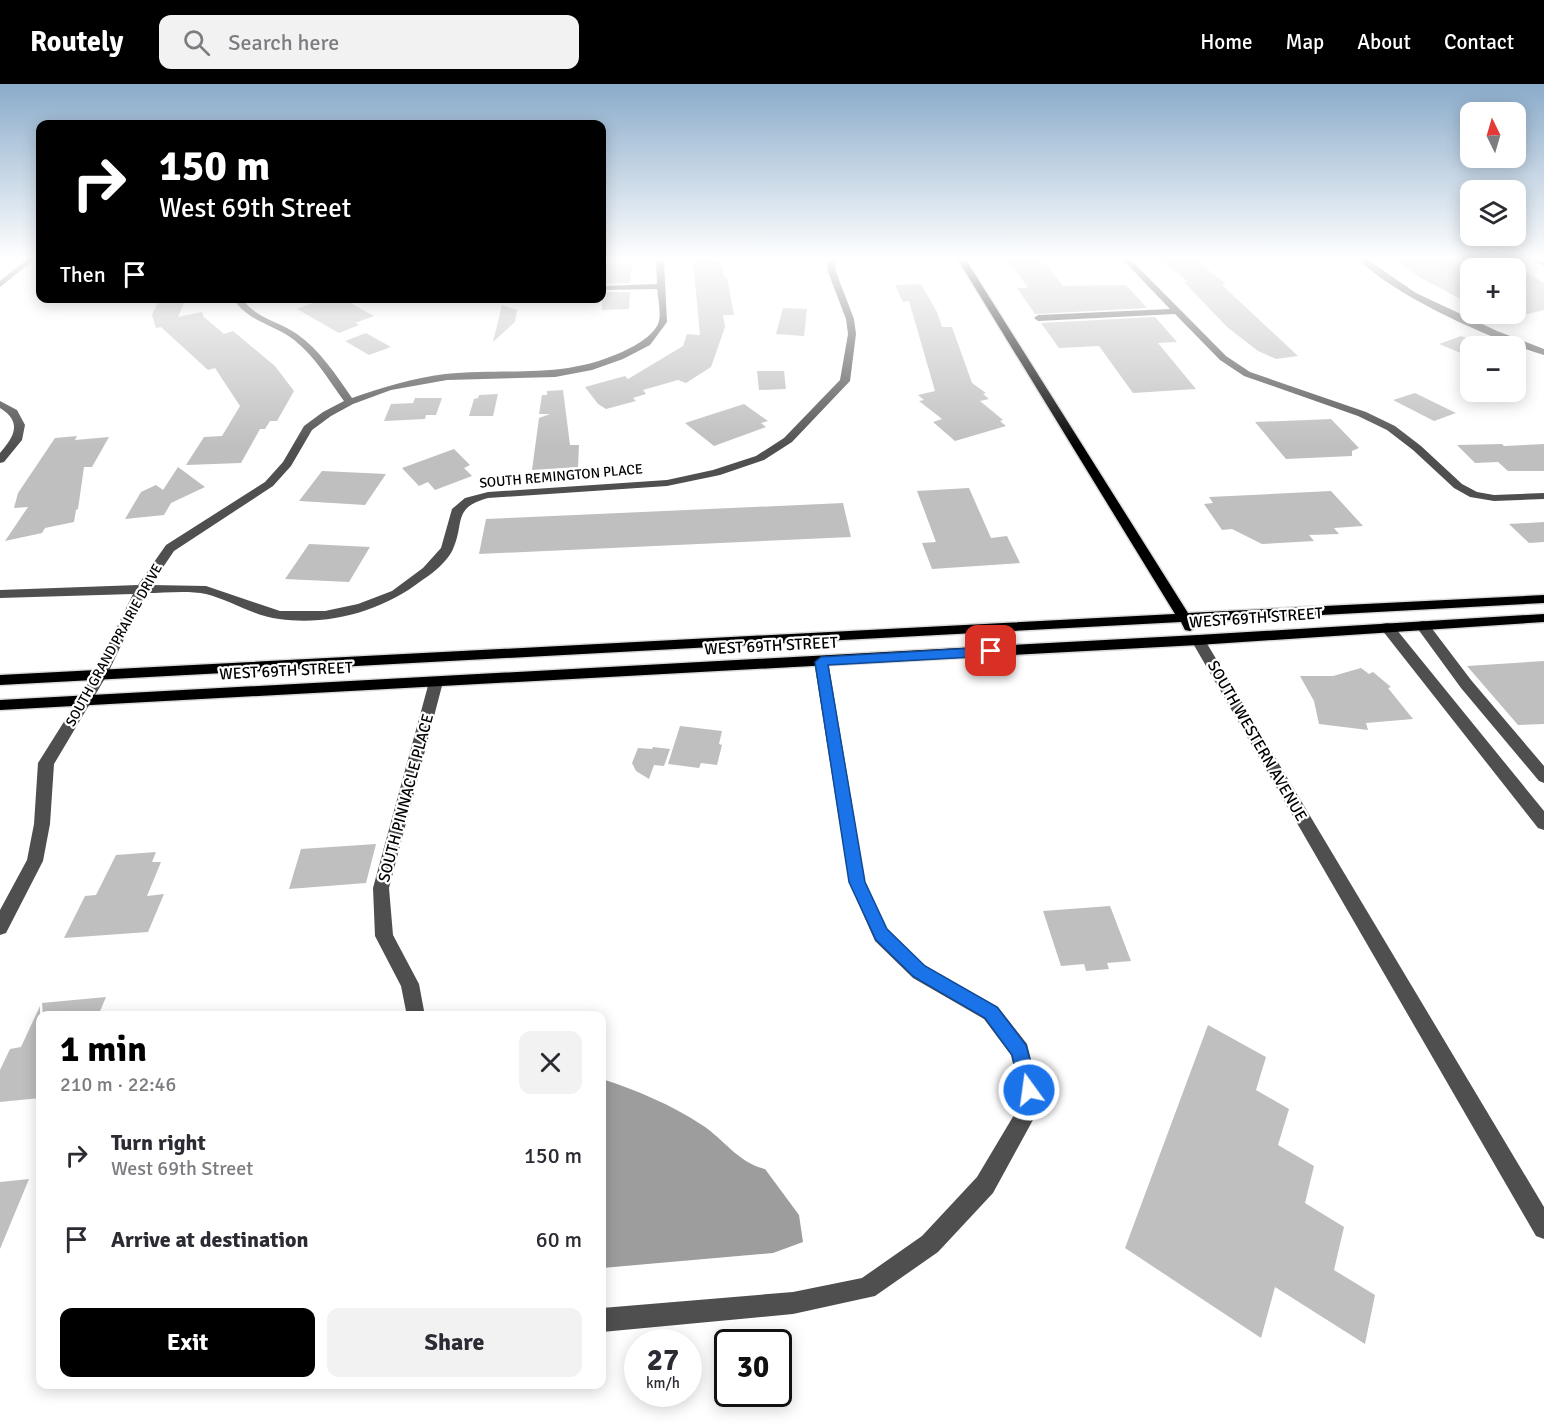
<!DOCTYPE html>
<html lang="en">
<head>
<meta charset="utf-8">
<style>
	body { margin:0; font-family:Signika,sans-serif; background:#f2f2f3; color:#2b2b33; height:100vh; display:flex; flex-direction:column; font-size:22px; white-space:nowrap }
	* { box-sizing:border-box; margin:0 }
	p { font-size:20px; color:#7c7c81 }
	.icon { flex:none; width:33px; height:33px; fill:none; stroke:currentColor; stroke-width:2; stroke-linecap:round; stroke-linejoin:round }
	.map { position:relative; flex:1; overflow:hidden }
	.drawer { position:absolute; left:36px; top:927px; width:570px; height:378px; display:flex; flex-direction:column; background:#fff; border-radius:12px; box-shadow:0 3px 15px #0003 }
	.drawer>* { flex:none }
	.guide { position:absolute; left:36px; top:36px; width:570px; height:183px; border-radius:12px; box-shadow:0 3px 15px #0003; background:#000; color:#fff; overflow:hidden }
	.needle { width:39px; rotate:355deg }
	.tools { position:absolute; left:1460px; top:18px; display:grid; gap:12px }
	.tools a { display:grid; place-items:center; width:66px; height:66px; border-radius:12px; background:#fff; box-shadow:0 3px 15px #0003; font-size:30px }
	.speed { position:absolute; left:624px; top:1245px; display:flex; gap:12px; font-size:30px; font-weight:700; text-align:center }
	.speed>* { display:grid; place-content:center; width:78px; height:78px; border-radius:50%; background:#fff; box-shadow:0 3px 15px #0003; line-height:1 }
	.speed small { font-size:15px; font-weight:400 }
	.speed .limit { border:3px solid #111; border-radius:9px; background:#fff; color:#111 }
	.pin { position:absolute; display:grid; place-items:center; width:51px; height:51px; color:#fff; margin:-26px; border-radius:12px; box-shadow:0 3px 9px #0006 }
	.me { position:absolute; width:66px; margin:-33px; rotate:346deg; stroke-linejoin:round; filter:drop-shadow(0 0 4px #0008) }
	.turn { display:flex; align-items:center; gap:21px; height:126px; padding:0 24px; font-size:27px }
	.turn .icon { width:78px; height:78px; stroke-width:2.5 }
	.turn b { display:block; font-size:42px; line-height:51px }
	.then { display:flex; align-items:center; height:57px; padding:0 24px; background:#0003; gap:12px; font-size:22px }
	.round { display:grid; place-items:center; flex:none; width:63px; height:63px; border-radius:12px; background:#f2f2f3 }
	.head { display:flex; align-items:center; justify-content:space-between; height:102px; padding:0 24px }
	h1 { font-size:36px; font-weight:700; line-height:45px; color:#000 }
	.action { display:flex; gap:12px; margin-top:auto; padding:12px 24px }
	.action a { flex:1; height:69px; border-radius:12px; background:#000; color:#fff; font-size:24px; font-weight:700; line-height:69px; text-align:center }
	.action a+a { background:#f2f2f3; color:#2b2b33 }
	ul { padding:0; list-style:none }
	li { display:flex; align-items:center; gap:18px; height:84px; padding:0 24px }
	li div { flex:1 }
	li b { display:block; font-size:22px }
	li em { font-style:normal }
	header { display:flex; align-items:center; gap:36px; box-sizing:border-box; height:84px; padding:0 30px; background:#000; color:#fff }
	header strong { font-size:28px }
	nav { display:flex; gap:33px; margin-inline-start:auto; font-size:21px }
	.search { width:420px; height:54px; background:#f2f2f3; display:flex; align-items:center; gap:15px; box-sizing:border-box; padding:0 21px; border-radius:12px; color:#7c7c81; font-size:22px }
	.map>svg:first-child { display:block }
</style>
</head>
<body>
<header>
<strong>Routely</strong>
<div class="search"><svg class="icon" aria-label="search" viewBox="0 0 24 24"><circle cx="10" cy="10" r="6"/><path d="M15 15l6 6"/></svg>Search here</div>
<nav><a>Home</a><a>Map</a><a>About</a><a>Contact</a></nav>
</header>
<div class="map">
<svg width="1544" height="1341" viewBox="0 0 1544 1341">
	<rect width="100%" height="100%" fill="#fff"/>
	<!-- water -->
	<path fill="#9d9d9d" d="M602,995c34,11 70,26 100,46 23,15 35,37 63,44l34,46 4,27 -30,11 -171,15z"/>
	<!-- building -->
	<g fill="#bfbfbf">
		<polygon points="693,176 721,177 724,193 727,193 734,231 723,231 725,243 711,283 686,299 678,296 643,306 646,310 633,314 636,317 606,325 598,320 585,303 625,292 628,295 683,262 687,250 700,251"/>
		<polygon points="1008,176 1043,176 1063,202 1126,201 1147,224 1035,230 1017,204 1028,204"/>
		<polygon points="1160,176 1196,176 1226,200 1222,201 1298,272 1276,275 1258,267 1227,243 1184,198 1189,198"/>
		<polygon points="1399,176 1470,176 1470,220 1421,194 1398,178 1402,178"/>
		<polygon points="632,180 630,199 602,200 602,181"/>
		<polygon points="1515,181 1544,199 1544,226 1515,233"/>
		<polygon points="921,200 937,228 942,243 952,243 972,299 986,309 983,310 989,315 980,317 1003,336 1000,337 1006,342 955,357 933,338 942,335 919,317 924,316 918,311 935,307 909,217 903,218 895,201"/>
		<polygon points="602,208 630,208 629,225 602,226"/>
		<polygon points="160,214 186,214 178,233 202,228 204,233 224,250 233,247 275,282 294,307 277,337 270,337 265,345 260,345 241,379 186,381 204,353 222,352 240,322 215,284 208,286 161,243 156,244 152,231"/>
		<polygon points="326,214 341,214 374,232 355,239 359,241 339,249 297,225"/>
		<polygon points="502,221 517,226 515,238 493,258"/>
		<polygon points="783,224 807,225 804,252 776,250"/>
		<polygon points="1155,233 1177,258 1158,259 1196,305 1133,309 1099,262 1059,264 1041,239"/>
		<polygon points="366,249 391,263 369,271 345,257"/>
		<polygon points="1461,252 1484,261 1470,262 1470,267 1463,270 1439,260"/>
		<polygon points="757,287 784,287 786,305 759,306"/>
		<polygon points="563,306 570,361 579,361 578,383 532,386 539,334 550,330 539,330 542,311 547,311 547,307"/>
		<polygon points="1415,309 1456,329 1434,337 1393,316"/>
		<polygon points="498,310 493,332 469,332 474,315 478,314 479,311"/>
		<polygon points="415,314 442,314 436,331 426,331 425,335 384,337 391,320 413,319"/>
		<polygon points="744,320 768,337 761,339 766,343 714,362 685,339"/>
		<polygon points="1331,335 1359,364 1352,367 1352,372 1286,375 1255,338"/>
		<polygon points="77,352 75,356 109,353 92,383 84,383 78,425 76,426 74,438 45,444 42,449 5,457 28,423 14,424 18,409 55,354"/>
		<polygon points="1502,360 1504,362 1544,360 1544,387 1508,387 1498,378 1475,379 1457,361"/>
		<polygon points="454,365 470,381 464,384 472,392 435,406 428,398 419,402 402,384"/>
		<polygon points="178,383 205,403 171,419 164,431 125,435 141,408 156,401 163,406"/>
		<polygon points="322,387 386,390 365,421 299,417"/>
		<polygon points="969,404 991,454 1007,452 1020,479 932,485 922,459 936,458 917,407"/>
		<polygon points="1331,407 1363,442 1334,444 1339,450 1309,451 1314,457 1262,460 1232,445 1222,446 1204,420 1213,419 1209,413"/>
		<polygon points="843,419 851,453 479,470 486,435"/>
		<polygon points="1544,438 1544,458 1529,459 1509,440"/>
		<polygon points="309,460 370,463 349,498 285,495"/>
		<polygon points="1544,577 1544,640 1518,641 1467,582"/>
		<polygon points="1361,584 1369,590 1373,588 1391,603 1388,604 1413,635 1366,639 1368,646 1319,640 1314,617 1300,592 1333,592"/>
		<polygon points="680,642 722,647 719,660 722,661 717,681 701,679 699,684 668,680"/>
		<polygon points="653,663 670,665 664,682 654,681 649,695 636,687 632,679 638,664 652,665"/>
		<polygon points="376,760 366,799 289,805 301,765"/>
		<polygon points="156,768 152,778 161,778 147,812 164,810 148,848 64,854 85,812 96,811 116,771"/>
		<polygon points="1110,822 1131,877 1107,879 1109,885 1086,887 1084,880 1061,882 1043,827"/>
		<polygon points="106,913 98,932 43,932 42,919"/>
		<polygon points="40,922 40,1014 0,1018 0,986 10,965 21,963"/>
		<polygon points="1208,941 1266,973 1256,1006 1289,1025 1278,1061 1314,1082 1305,1119 1344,1143 1334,1186 1375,1211 1365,1260 1275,1203 1261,1254 1125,1164"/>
		<polygon points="29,1095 0,1165 0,1098"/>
	</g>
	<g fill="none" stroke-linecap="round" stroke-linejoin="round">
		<!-- major casing -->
		<g stroke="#dbdbdb" stroke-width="3">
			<g id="major">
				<polygon points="958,176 966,176 1188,529 1544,511 1544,519 1193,538 1197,543 1190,547 1185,546 1181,538 0,601 0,591 1175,530"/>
				<polygon points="1544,530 1544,538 1198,561 0,626 0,616 1198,551"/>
			</g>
		</g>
		<!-- minor -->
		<g fill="#4f4f4f" fill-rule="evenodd">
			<polygon points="26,176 34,176 0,203 0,197"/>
			<path d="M656,176h8l3,62 -17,23 -27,14 -31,11 -37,7 -108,3 -56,10 -38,14 -22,12 -19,14 -21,36 -18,20 -99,65 -23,34 55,1 74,25h45l33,-7 34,-13 31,-23 18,-20 11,-39 13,-11 23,-6 179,-12 46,-10 43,-14 28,-18 56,-58 8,-46 -2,-15 -18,-47 -1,-8 5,-4h8l-5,5 1,7 18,47 2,15 -6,47 -58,61 -28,18 -44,15 -53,11 -179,12c-36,10 -23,24 -35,51 -5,12 -21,25 -32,32 -39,30 -92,45 -142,38 -25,-3 -49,-19 -73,-25 -19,-4 -41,-1 -60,-1l-39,82 -53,89 -4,60 -7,37 -37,72 -6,2v-25l27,-50 7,-36 4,-61 56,-89 39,-80 -133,4v-8l138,-5 28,-40 99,-63 18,-20 21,-36 19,-14 21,-11c-16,-22 -31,-48 -54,-64 -19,-13 -44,-17 -57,-39h9c12,20 37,23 55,36 23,16 39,41 55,64 31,-11 61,-20 93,-24 67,-7 121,7 185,-26 10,-5 26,-15 29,-27 2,-9 -1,-23 -2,-32l-55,1v-4l55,-2z"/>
			<polygon points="1123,176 1131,176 1226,272 1250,288 1366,328 1395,342 1421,362 1462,400 1477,408 1494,411 1544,409 1544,415 1494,417 1470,413 1454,404 1413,366 1387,346 1358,332 1244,292 1220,276 1175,230 1038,237 1034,234 1038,231 1170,225"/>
			<path d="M1359,176h9l48,33 81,38 47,18v6c-52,-15 -147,-58 -185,-95z"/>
			<polygon points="1533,176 1544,177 1544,182"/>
			<path d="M0,317l17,9 8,15 -3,15 -18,22 -4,1v-10c14,-16 23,-31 0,-45z"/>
			<polygon points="1422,537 1427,538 1471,596 1544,682 1544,699 1539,697 1461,604 1415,541"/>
			<polygon points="1387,539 1392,540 1544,727 1544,746 1538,744 1382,546 1380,543 1382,540"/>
			<polygon points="1198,551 1203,553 1544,1123 1544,1155 1536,1152 1191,556"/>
			<polygon points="821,572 828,577 865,798 887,845 925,882 998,923 1027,960 1039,1007 1034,1034 993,1109 938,1168 875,1212 793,1230 602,1248 602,1224 793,1208 862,1194 922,1152 977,1093 1014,1031 1019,1007 1011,971 984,935 913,894 875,857 849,798 814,577"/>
			<polygon points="436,593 443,598 389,804 393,851 419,900 425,932 407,932 401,902 375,852 373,804 429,598"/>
		</g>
		<!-- major -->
		<use href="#major" fill="#000" fill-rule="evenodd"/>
	</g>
	<!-- sky -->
	<linearGradient id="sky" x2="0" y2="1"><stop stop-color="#8aabca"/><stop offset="0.48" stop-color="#fff"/><stop offset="1" stop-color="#fff" stop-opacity="0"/></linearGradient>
	<rect width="1544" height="363" fill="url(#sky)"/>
	<!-- route -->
	<polygon fill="#1a73e8" stroke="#114b97" stroke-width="1.5" points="991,563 997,567 991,572 828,581 865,798 887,845 925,882 997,923 1026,961 1038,1006 1036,1013 1029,1016 1023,1013 1012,971 985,934 914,893 876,856 849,798 815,578 821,573"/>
	<g text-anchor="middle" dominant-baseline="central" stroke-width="4.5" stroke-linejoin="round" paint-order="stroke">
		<!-- far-street labels -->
		<g font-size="14" fill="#000" stroke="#fff">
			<text transform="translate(561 392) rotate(-5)">SOUTH REMINGTON PLACE</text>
			<text transform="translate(114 561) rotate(-61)">SOUTH GRAND PRAIRIE DRIVE</text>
		</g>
		<!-- street labels -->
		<g font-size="16" fill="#000" stroke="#fff">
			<text transform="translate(1256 534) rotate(-4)">WEST 69TH STREET</text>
			<text transform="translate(771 562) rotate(-3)">WEST 69TH STREET</text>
			<text transform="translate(286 587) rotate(-3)">WEST 69TH STREET</text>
			<text transform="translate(1257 657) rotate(60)">SOUTH WESTERN AVENUE</text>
			<text transform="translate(406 714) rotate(-75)">SOUTH PINNACLE PLACE</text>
		</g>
	</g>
</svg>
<div class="tools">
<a><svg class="needle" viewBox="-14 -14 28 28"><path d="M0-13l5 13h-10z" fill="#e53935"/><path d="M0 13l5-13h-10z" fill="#7c7c81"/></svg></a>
<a><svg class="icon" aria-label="layers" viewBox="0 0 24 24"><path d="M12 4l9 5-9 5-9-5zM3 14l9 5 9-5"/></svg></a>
<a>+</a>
<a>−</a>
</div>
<div class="speed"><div>27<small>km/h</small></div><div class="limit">30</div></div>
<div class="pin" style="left:991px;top:567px;background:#d93025"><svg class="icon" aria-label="arrive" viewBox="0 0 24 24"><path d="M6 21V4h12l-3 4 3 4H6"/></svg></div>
<svg class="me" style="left:1029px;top:1006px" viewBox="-20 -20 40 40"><circle r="17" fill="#1a73e8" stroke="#fff" stroke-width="3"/><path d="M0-11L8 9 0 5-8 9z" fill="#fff"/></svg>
<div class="guide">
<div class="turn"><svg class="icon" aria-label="right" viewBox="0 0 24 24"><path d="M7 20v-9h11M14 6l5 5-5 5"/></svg><div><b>150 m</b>West 69th Street</div></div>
<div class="then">Then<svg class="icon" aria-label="arrive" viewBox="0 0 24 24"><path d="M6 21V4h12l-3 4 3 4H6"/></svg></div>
</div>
<section class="drawer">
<div class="head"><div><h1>1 min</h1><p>210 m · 22:46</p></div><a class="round"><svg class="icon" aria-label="close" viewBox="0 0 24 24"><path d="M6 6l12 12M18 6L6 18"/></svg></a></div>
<ul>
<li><svg class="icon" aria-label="right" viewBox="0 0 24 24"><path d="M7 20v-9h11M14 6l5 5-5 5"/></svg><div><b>Turn right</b><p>West 69th Street</p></div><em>150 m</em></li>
<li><svg class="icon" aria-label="arrive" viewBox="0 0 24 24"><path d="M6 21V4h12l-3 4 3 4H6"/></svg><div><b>Arrive at destination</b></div><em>60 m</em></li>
</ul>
<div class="action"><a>Exit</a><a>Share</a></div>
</section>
</div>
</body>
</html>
